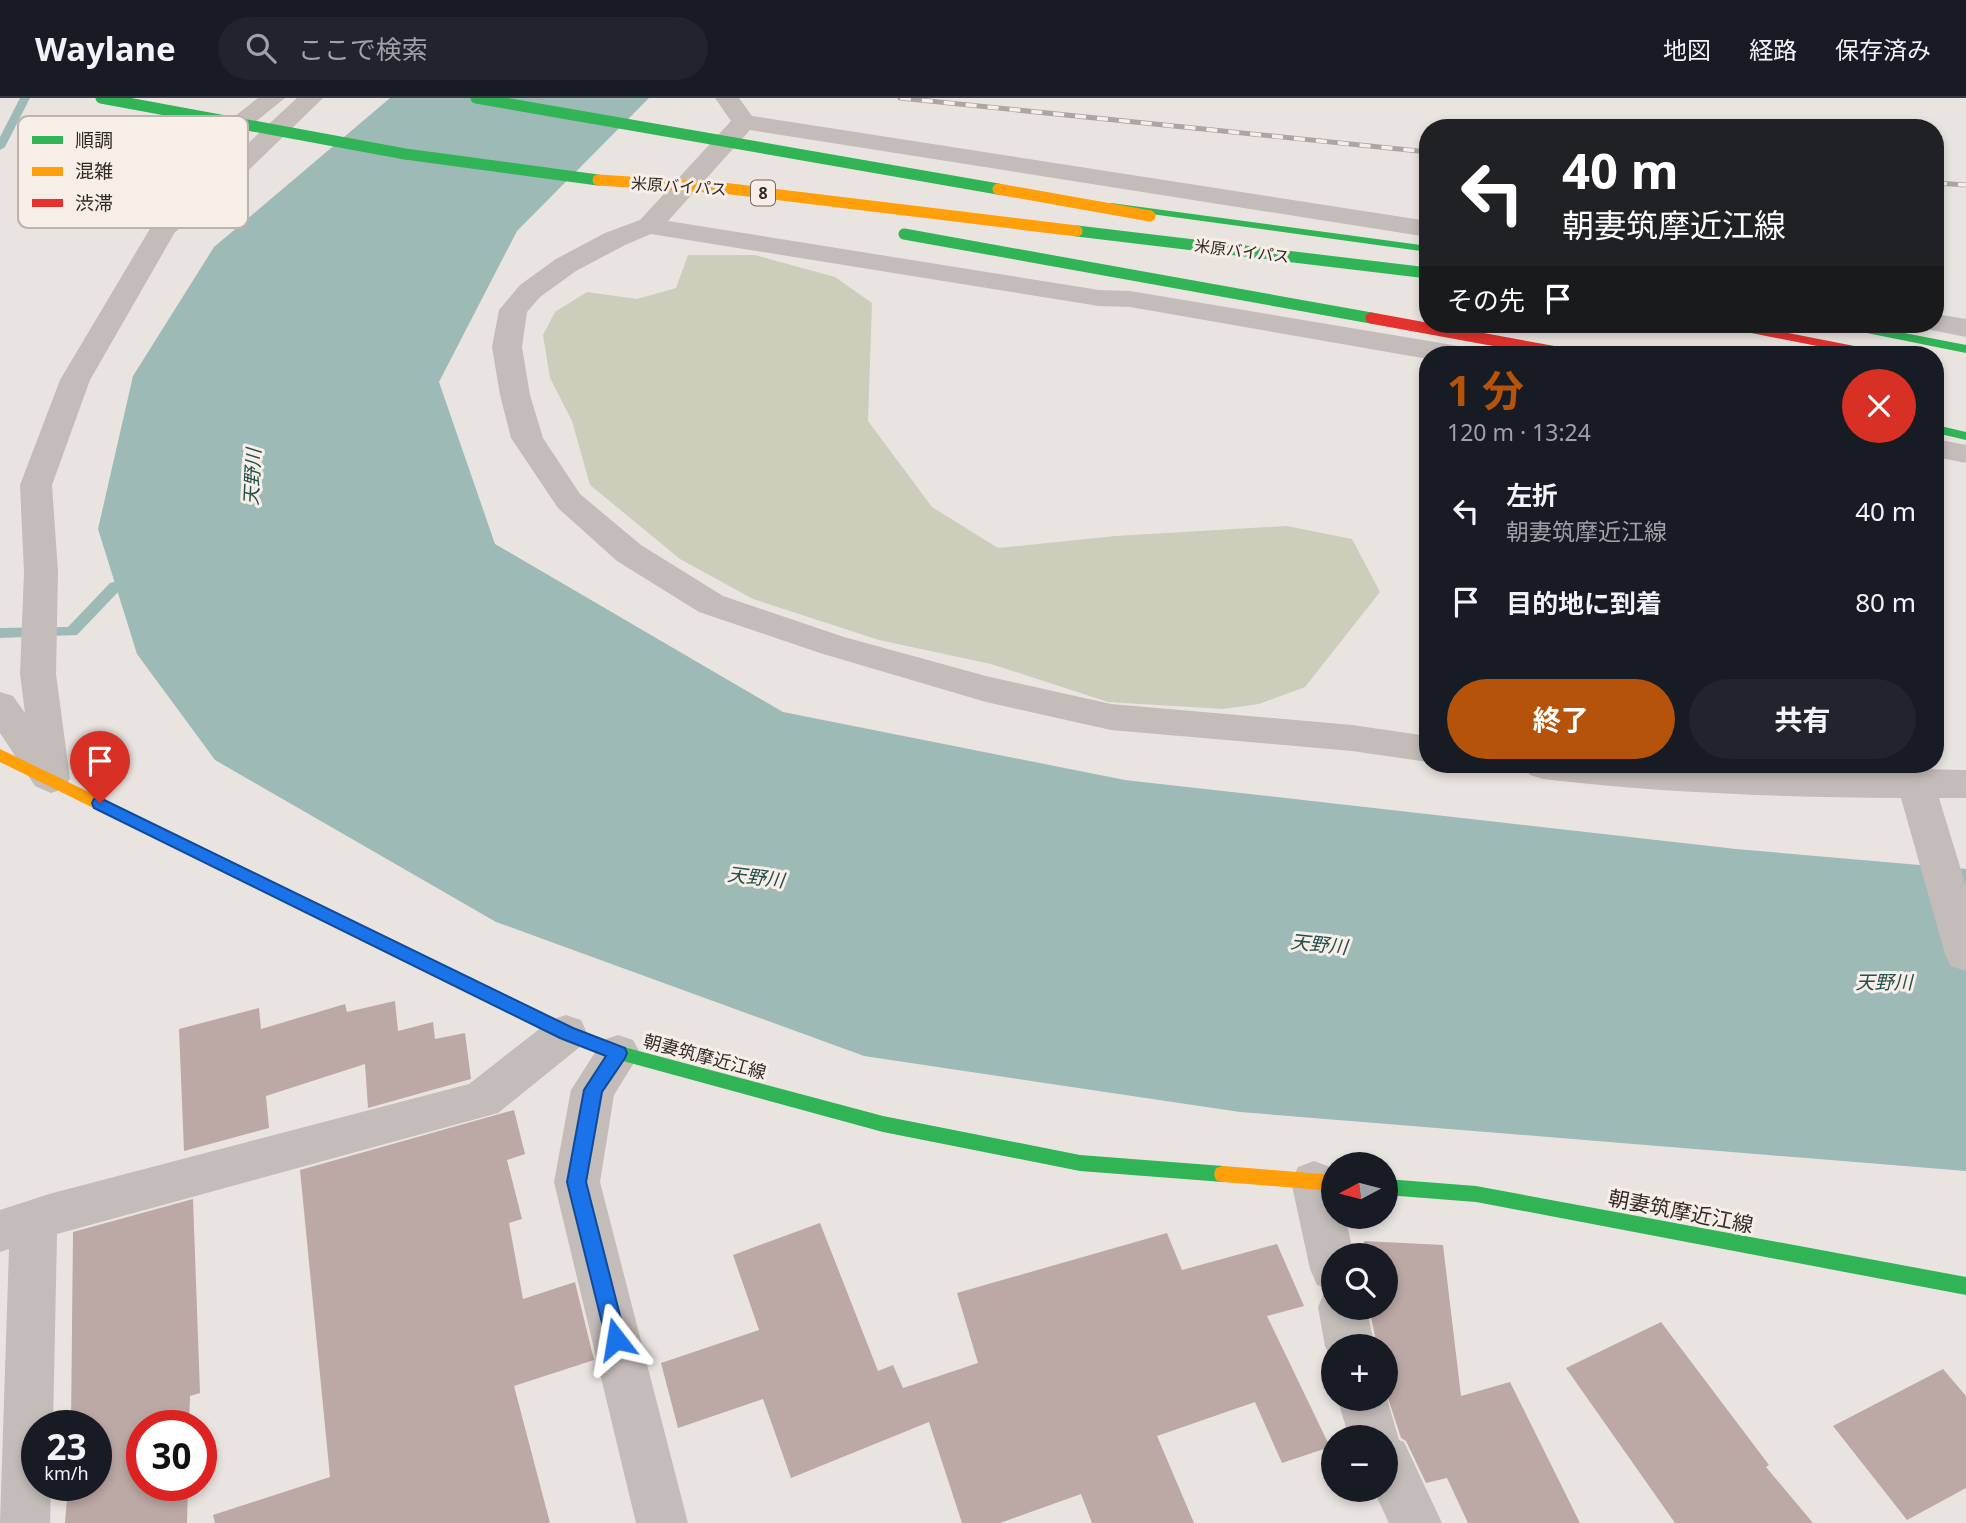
<!DOCTYPE html>
<html lang="ja">
<head>
<meta charset="utf-8">
<style>
	body { margin:0; font-family:"Noto Sans","Noto Sans JP",sans-serif; background:#20242c; color:#f1f3f6; height:100vh; display:flex; flex-direction:column; font-size:26px; white-space:nowrap }
	* { box-sizing:border-box; margin:0 }
	p { font-size:23px; color:#9ea1a6 }
	.icon { flex:none; width:38px; height:38px; fill:none; stroke:currentColor; stroke-width:2; stroke-linecap:round; stroke-linejoin:round }
	.map { position:relative; flex:1; overflow:hidden }
	.details { position:absolute; left:1419px; top:248px; width:525px; height:427px; display:flex; flex-direction:column; background:#171b24; border-radius:28px; box-shadow:0 4px 10px #0003 }
	.details>* { flex:none }
	.top-card { position:absolute; left:1419px; top:21px; width:525px; height:214px; border-radius:28px; box-shadow:0 4px 10px #0003; background:#202124; color:#fff; overflow:hidden }
	.needle { width:46px; rotate:263deg }
	.buttons { position:absolute; left:1321px; top:1054px; display:grid; gap:14px }
	.buttons a { display:grid; place-items:center; width:77px; height:77px; border-radius:50%; background:#171b24; box-shadow:0 4px 10px #0003; font-size:35px }
	.speed { position:absolute; left:21px; top:1312px; display:flex; gap:14px; font-size:35px; font-weight:700; text-align:center }
	.speed>* { display:grid; place-content:center; width:91px; height:91px; border-radius:50%; background:#171b24; box-shadow:0 4px 10px #0003; line-height:1 }
	.speed small { font-size:18px; font-weight:400 }
	.speed .limit { border:10px solid #d22; background:#fff; color:#111 }
	.pin { position:absolute; display:grid; place-items:center; width:60px; height:60px; color:#fff; margin:-72px -30px; border-radius:50% 50% 50% 0; rotate:-45deg; box-shadow:0 0 7px #0007 }
	.pin .icon { rotate:45deg }
	.me { position:absolute; width:77px; margin:-38px; rotate:346deg; stroke-linejoin:round; filter:drop-shadow(0 0 5px #0008) }
	.turn { display:flex; align-items:center; gap:24px; height:147px; padding:0 28px; font-size:32px }
	.turn .icon { width:91px; height:91px; stroke-width:2.5 }
	.turn b { display:block; font-size:49px; line-height:60px }
	.then { display:flex; align-items:center; height:66px; padding:0 28px; background:#0003; gap:14px; font-size:26px }
	.round { display:grid; place-items:center; flex:none; width:74px; height:74px; border-radius:37px; background:#20242c }
	.overview { display:flex; align-items:center; justify-content:space-between; height:119px; padding:0 28px }
	h1 { font-size:42px; font-weight:700; line-height:52px; color:#b45309 }
	.action { display:flex; gap:14px; margin-top:auto; padding:14px 28px }
	.action a { flex:1; height:80px; border-radius:42px; background:#b45309; color:#fff; font-size:28px; font-weight:700; line-height:80px; text-align:center }
	.action a+a { background:#20242c; color:#f1f3f6 }
	ul { padding:0; list-style:none }
	li { display:flex; align-items:center; gap:21px; height:91px; padding:0 28px }
	li div { flex:1 }
	li b { display:block; font-size:26px }
	li em { font-style:normal }
	header { display:flex; align-items:center; gap:42px; box-sizing:border-box; height:98px; padding:0 35px; background:#171b24; border-bottom:2px solid #363941 }
	header strong { font-size:33px }
	nav { display:flex; gap:38px; margin-inline-start:auto; font-size:24px }
	.search { width:490px; height:63px; background:#20242c; display:flex; align-items:center; gap:18px; box-sizing:border-box; padding:0 24px; border-radius:38px; color:#9ea1a6; font-size:26px }
	.map>svg:first-child { display:block }
</style>
</head>
<body>
<header>
<strong>Waylane</strong>
<div class="search"><svg class="icon" aria-label="search" viewBox="0 0 24 24"><circle cx="10" cy="10" r="6"/><path d="M15 15l6 6"/></svg>ここで検索</div>
<nav><a>地図</a><a>経路</a><a>保存済み</a></nav>
</header>
<div class="map">
<svg width="1966" height="1425" viewBox="0 0 1966 1425">
	<rect width="100%" height="100%" fill="#eae4e0"/>
	<!-- green -->
	<polygon fill="#cdcdbb" points="688,157 755,157 835,179 872,205 868,323 932,409 998,450 1115,438 1287,428 1352,441 1380,494 1305,589 1259,606 1223,611 1108,604 991,566 879,542 753,501 680,461 590,387 572,323 550,280 543,237 555,214 587,194 637,201 676,190"/>
	<!-- water -->
	<polygon fill="#9ebab7" points="390,0 649,0 517,133 439,284 495,446 783,614 1125,682 1736,751 1966,771 1966,1073 1240,1014 864,958 496,824 215,662 137,556 98,431 133,278 214,149"/>
	<g fill="none" stroke-linecap="round" stroke-linejoin="round">
		<!-- stream -->
		<g fill="#9ebab7" fill-rule="evenodd">
			<polygon points="20,0 30,0 5,49 0,52 0,39"/>
			<polygon points="134,479 139,481 141,484 139,487 120,492 77,537 0,540 0,530 68,529 110,485"/>
		</g>
	</g>
	<!-- building -->
	<g fill="#bca8a4">
		<polygon points="395,903 398,933 433,924 435,941 465,935 471,981 368,1010 365,966 266,998 269,1030 184,1053 179,931 259,910 261,931 345,906 347,914"/>
		<polygon points="514,1012 525,1056 507,1062 522,1121 509,1125 523,1201 575,1184 594,1262 514,1288 550,1425 215,1425 213,1417 330,1379 300,1072"/>
		<polygon points="193,1101 200,1295 190,1298 189,1328 142,1328 142,1388 188,1388 187,1425 65,1425 68,1388 96,1388 96,1328 71,1328 73,1134"/>
		<polygon points="820,1125 878,1273 893,1267 903,1290 978,1265 957,1195 1167,1135 1182,1172 1277,1146 1304,1208 1267,1218 1330,1349 1282,1365 1255,1304 1157,1338 1194,1425 1092,1425 1081,1396 1000,1425 962,1425 929,1324 791,1380 763,1301 678,1330 661,1265 759,1232 733,1157"/>
		<polygon points="1364,1143 1443,1147 1461,1298 1510,1284 1580,1425 1468,1425 1447,1380 1426,1385 1406,1343 1401,1340 1386,1294 1386,1248 1377,1248 1371,1219 1370,1209 1386,1209 1386,1157 1366,1157"/>
		<polygon points="1661,1224 1769,1367 1766,1369 1813,1425 1675,1425 1566,1270"/>
		<polygon points="1943,1271 1966,1298 1966,1390 1907,1422 1833,1328"/>
	</g>
	<g fill="none" stroke-linecap="round" stroke-linejoin="round">
		<!-- street -->
		<g fill="#c3bcb9" fill-rule="evenodd">
			<polygon points="258,0 285,0 208,62 217,74 297,0 323,0 225,95 175,134 90,282 52,387 58,474 56,576 70,681 64,691 51,695 35,688 0,635 0,594 13,598 25,615 20,576 24,474 20,387 60,282 151,129 201,88 181,61"/>
			<polygon points="715,0 739,0 752,18 1428,123 1428,139 750,32 668,123 1099,192 1130,193 1459,248 1469,251 1474,257 1428,257 1428,261 1130,209 1099,208 651,136 625,147 576,173 540,199 527,214 522,249 530,297 543,340 580,396 641,447 723,498 844,539 986,578 1111,606 1352,627 1428,638 1428,664 1352,653 1111,632 986,604 820,555 699,514 617,463 558,410 511,340 500,297 492,249 499,212 520,187 556,161 605,135 640,122 731,23"/>
			<polygon points="1936,216 1966,221 1966,239 1926,231 1922,226 1936,226"/>
			<polygon points="1936,341 1966,347 1966,365 1936,359"/>
			<path d="M1524,667h165l277,5v28h-27l27,88v85l-15,-5 -6,-12 -44,-156c-120,-1 -239,-5 -358,-19l-13,-4z"/>
			<polygon points="566,917 581,922 587,935 581,948 498,1015 57,1136 53,1328 37,1328 37,1388 51,1388 50,1425 0,1425 9,1151 0,1154 0,1112 49,1096 469,986 551,922"/>
			<polygon points="618,937 633,942 640,955 614,997 600,1084 688,1425 636,1425 554,1084 571,992 603,942"/>
			<polygon points="1314,1063 1330,1069 1334,1076 1334,1118 1345,1118 1354,1157 1334,1157 1334,1209 1366,1209 1375,1248 1334,1248 1334,1265 1325,1248 1318,1209 1325,1193 1329,1191 1317,1187 1310,1171 1291,1083 1298,1069"/>
			<polygon points="1386,1297 1399,1342 1404,1344 1442,1425 1389,1425 1373,1391 1386,1391 1386,1339 1349,1339 1337,1300 1386,1300"/>
		</g>
		<!-- fast -->
		<g fill="#30b455" fill-rule="evenodd">
			<polygon points="1111,105 1428,148 1428,154 1107,110 1106,108"/>
			<polygon points="1842,226 1858,226 1966,247 1966,255 1847,231 1843,229"/>
			<polygon points="1936,327 1966,334 1966,342 1936,335"/>
			<polygon points="414,853 572,930 620,948 883,1018 1080,1057 1223,1068 1230,1070 1232,1076 1230,1082 1223,1084 1080,1073 883,1034 612,960 560,940 408,865 406,860 408,855"/>
			<polygon points="1386,1081 1476,1088 1966,1179 1966,1197 1476,1104 1386,1097"/>
		</g>
		<!-- slow -->
		<g fill="#ff9f0a" fill-rule="evenodd">
			<polygon points="0,651 420,855 422,860 420,865 414,867 408,865 0,664"/>
			<polygon points="1223,1068 1334,1077 1334,1093 1223,1084 1216,1082 1214,1076 1216,1070"/>
		</g>
		<!-- jam -->
		<polygon fill="#e5322d" fill-rule="evenodd" points="1720,226 1742,226 1880,253 1886,257 1863,257 1726,230"/>
		<!-- rail casing -->
		<g stroke="#aba6a3" stroke-width="5">
			<g id="rail">
				<polyline points="900,0 1428,54"/>
				<polyline points="1936,85 1966,87"/>
			</g>
		</g>
		<!-- rail -->
		<use href="#rail" stroke="#f7eee7" stroke-width="3.5" stroke-dasharray="11" stroke-linecap="butt"/>
		<!-- fast-bridge -->
		<g stroke="#30b455" stroke-width="11">
			<polyline points="101,0 405,56 598,82"/>
			<polyline points="476,0 998,91"/>
			<polyline points="1077,133 1428,175"/>
			<polyline points="904,136 1371,220"/>
		</g>
		<!-- slow-bridge -->
		<g stroke="#ff9f0a" stroke-width="11">
			<polyline points="598,82 723,90 1077,133"/>
			<polyline points="998,91 1150,118"/>
		</g>
		<!-- jam-bridge -->
		<polyline stroke="#e5322d" stroke-width="11" points="1371,220 1573,257"/>
	</g>
	<!-- route -->
	<polygon fill="#1a73e8" stroke="#114b97" stroke-width="2" points="100,700 573,930 625,950 627,955 625,960 602,994 586,1084 626,1241 623,1248 616,1251 609,1248 606,1241 567,1084 584,992 606,958 560,940 94,710 92,705 94,701"/>
	<g text-anchor="middle" dominant-baseline="central" stroke-width="6" stroke-linejoin="round" paint-order="stroke">
		<!-- far-street labels -->
		<g font-size="16" fill="#332a28" stroke="#f7eee7">
			<text transform="translate(679 88) rotate(4)">米原バイパス</text>
			<text transform="translate(1242 153) rotate(7)">米原バイパス</text>
		</g>
		<!-- shield labels -->
		<rect fill="#f7eee7" stroke="#6e6561" stroke-width="2" x="751" y="82.5" width="24" height="25" rx="5"/>
		<g font-size="16" font-weight="bold" fill="#332a28">
			<text x="763" y="95">8</text>
		</g>
		<!-- street labels -->
		<g font-size="18" fill="#332a28" stroke="#f7eee7">
			<text transform="translate(705 958) rotate(15)">朝妻筑摩近江線</text>
		</g>
		<!-- water labels -->
		<g font-size="19" font-style="italic" fill="#234f4d" stroke="#f7eee7">
			<text transform="translate(252 379) rotate(-87)">天野川</text>
			<text transform="translate(756 779) rotate(7)">天野川</text>
			<text transform="translate(1319 846) rotate(6)">天野川</text>
			<text x="1884" y="884">天野川</text>
		</g>
		<!-- near-street labels -->
		<g font-size="21" fill="#332a28" stroke="#f7eee7">
			<text transform="translate(1681 1113) rotate(11)">朝妻筑摩近江線</text>
		</g>
	</g>
	<!-- legend -->
	<rect x="18" y="18" width="230" height="112" rx="10" fill="#f7eee7" stroke="#bcb3ae" stroke-width="2"/>
	<rect x="32" y="38" width="31" height="8" fill="#30b455"/>
	<rect x="32" y="69" width="31" height="9" fill="#ff9f0a"/>
	<rect x="32" y="101" width="31" height="8" fill="#e5322d"/>
	<g font-size="19" fill="#332a28">
		<text x="75" y="49">順調</text>
		<text x="75" y="80">混雑</text>
		<text x="75" y="112">渋滞</text>
	</g>
</svg>
<div class="buttons">
<a><svg class="needle" viewBox="-14 -14 28 28"><path d="M0-13l5 13h-10z" fill="#e53935"/><path d="M0 13l5-13h-10z" fill="#9ea1a6"/></svg></a>
<a><svg class="icon" aria-label="search" viewBox="0 0 24 24"><circle cx="10" cy="10" r="6"/><path d="M15 15l6 6"/></svg></a>
<a>+</a>
<a>−</a>
</div>
<div class="speed"><div>23<small>km/h</small></div><div class="limit">30</div></div>
<div class="pin" style="left:100px;top:705px;background:#d93025"><svg class="icon" aria-label="arrive" viewBox="0 0 24 24"><path d="M6 21V4h12l-3 4 3 4H6"/></svg></div>
<svg class="me" style="left:616px;top:1241px" viewBox="-20 -20 40 40"><path d="M0-17L14 15 0 8-14 15z" fill="#1a73e8" stroke="#fff" stroke-width="4"/></svg>
<div class="top-card">
<div class="turn"><svg class="icon" aria-label="left" viewBox="0 0 24 24"><path d="M17 20v-9H6M10 6l-5 5 5 5"/></svg><div><b>40 m</b>朝妻筑摩近江線</div></div>
<div class="then">その先<svg class="icon" aria-label="arrive" viewBox="0 0 24 24"><path d="M6 21V4h12l-3 4 3 4H6"/></svg></div>
</div>
<section class="details">
<div class="overview"><div><h1>1 分</h1><p>120 m · 13:24</p></div><a class="round" style="background:#d93025;color:#fff"><svg class="icon" aria-label="close" viewBox="0 0 24 24"><path d="M6 6l12 12M18 6L6 18"/></svg></a></div>
<ul>
<li><svg class="icon" aria-label="left" viewBox="0 0 24 24"><path d="M17 20v-9H6M10 6l-5 5 5 5"/></svg><div><b>左折</b><p>朝妻筑摩近江線</p></div><em>40 m</em></li>
<li><svg class="icon" aria-label="arrive" viewBox="0 0 24 24"><path d="M6 21V4h12l-3 4 3 4H6"/></svg><div><b>目的地に到着</b></div><em>80 m</em></li>
</ul>
<div class="action"><a>終了</a><a>共有</a></div>
</section>
</div>
</body>
</html>
